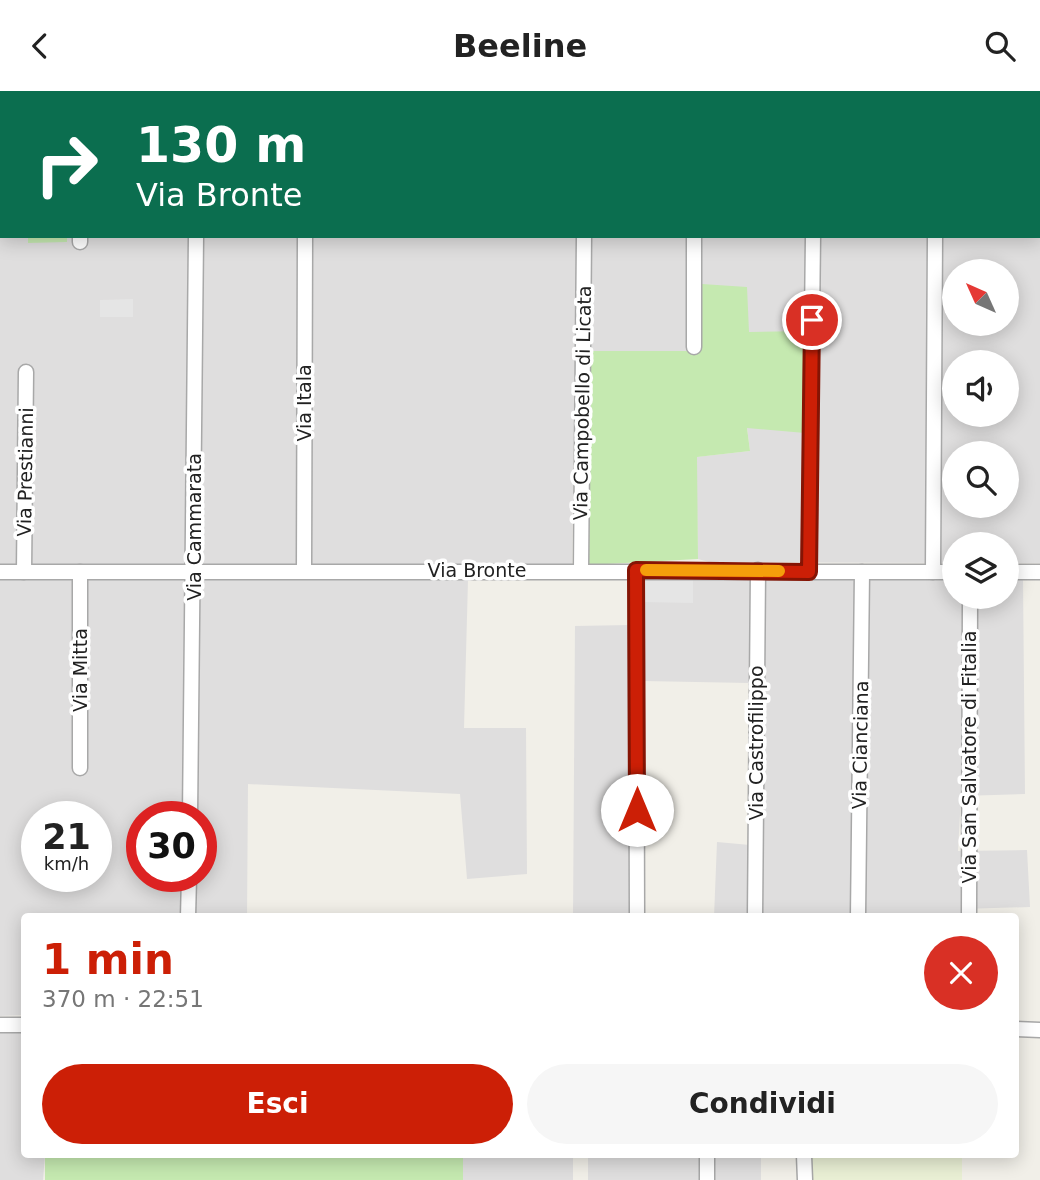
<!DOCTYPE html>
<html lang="it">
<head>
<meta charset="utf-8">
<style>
	body { margin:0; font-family:"DejaVu Sans",sans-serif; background:#f6f6f6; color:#222; height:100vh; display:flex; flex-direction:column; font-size:26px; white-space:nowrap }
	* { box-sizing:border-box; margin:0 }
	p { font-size:23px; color:#767676 }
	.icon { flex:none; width:38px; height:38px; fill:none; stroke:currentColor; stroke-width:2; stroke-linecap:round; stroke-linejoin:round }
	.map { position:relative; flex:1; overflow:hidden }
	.side { position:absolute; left:21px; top:822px; width:998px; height:245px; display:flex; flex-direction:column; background:#fff; border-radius:7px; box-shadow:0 4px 18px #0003 }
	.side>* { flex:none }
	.guide { position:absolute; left:0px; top:0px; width:1041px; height:147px; box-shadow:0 4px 18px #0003; background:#0b6e4f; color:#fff; overflow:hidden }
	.needle { width:46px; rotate:315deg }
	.buttons { position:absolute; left:942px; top:168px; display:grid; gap:14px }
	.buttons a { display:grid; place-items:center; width:77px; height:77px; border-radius:50%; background:#fff; box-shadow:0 4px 18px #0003; font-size:35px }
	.speed { position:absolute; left:21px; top:710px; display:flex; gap:14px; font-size:35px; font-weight:700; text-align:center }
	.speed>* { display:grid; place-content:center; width:91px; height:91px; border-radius:50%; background:#fff; box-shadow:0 4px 18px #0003; line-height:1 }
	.speed small { font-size:18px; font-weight:400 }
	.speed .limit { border:10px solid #d22; background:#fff; color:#111 }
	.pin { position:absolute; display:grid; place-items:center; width:60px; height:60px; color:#fff; margin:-30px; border:4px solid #fff; border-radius:50%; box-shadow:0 2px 7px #0007 }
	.me { position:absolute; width:77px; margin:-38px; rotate:0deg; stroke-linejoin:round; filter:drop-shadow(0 0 5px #0008) }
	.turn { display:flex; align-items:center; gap:24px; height:147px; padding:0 21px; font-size:32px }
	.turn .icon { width:91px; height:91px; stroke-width:2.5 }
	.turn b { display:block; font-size:49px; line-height:60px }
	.round { display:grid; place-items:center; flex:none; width:74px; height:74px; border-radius:37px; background:#f6f6f6 }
	.head { display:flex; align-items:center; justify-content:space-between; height:119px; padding:0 21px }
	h1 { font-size:42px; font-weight:600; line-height:52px; color:#cc1f06 }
	.button { display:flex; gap:14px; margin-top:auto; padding:14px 21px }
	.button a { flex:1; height:80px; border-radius:42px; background:#cc1f06; color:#fff; font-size:28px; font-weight:600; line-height:80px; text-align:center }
	.button a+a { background:#f6f6f6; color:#222 }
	header { display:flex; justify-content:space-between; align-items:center; height:91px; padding:0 21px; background:#fff; font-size:32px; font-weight:600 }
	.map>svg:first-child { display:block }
</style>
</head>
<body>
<header><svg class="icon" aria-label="back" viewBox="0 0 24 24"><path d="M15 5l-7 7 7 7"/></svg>Beeline<svg class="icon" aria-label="search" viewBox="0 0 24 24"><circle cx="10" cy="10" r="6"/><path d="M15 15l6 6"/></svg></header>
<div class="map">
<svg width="1040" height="1089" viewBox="0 0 1040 1089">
	<rect width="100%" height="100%" fill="#f1efe8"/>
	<!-- residential -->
	<g fill="#dfdede" fill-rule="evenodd">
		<polygon points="0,0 192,0 2,2 2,145 192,145 189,474 0,475"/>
		<polygon points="203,0 690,0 203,2"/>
		<polygon points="702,0 1040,0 1040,20 1040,2"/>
		<path d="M1040,31v441h-34v-19h-52v19l-245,-1 -11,-3 -2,-102 54,-6 -3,-23 1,-96 -61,-49v68h-96v-115h449zM954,180h52v53h-52zM954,271h52v53h-52zM954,362h52v53h-52z"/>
		<polygon points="202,145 577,145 572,474 199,474"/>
		<polygon points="642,484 753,486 749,592 643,590"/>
		<path d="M0,487l185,1 -3,238h-40v60h39l-1,40h-156v98l-24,1zM37,726h59v60h-59z"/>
		<polygon points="200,487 468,489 464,637 526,637 527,783 467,788 460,703 248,693 247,826 195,826 196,786 201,786 201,726 197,726"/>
		<polygon points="765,488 954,489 954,506 1006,506 1006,489 1023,489 1025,703 961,705 958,760 1027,759 1030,816 962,818 962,826 714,826 717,751 761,755"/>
		<polygon points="630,534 631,826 573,826 575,535"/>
		<polygon points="0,934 24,934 24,1064 45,1064 43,1089 0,1089"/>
		<rect x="463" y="1064" width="110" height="25"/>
		<rect x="588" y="1064" width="173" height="25"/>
	</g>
	<!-- farmland -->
	<rect fill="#e9efd4" x="807" y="1064" width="155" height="25"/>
	<!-- grass -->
	<g fill="#c5e9b0">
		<polygon points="28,145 67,145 67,151 28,152"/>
		<polygon points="687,192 747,196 749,241 806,240 805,342 747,337 750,360 697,366 698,468 589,474 591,260 687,260"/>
		<rect x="45" y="1064" width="418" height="25"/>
	</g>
	<!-- parking -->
	<g fill="#e5e5e5">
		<polygon points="133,208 133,226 100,226 100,209"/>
		<polygon points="648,485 693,485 693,512 643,511 643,490"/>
	</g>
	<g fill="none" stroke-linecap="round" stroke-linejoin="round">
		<!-- minor casing -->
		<g stroke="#a8a8a8" stroke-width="17">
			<g id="minor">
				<polyline points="197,0 197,2"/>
				<polyline points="391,0 391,2"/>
				<polyline points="476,0 476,2"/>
				<polyline points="306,2 306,0"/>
				<polyline points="585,2 585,0"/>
				<polyline points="695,2 695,0"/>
				<polyline points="807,2 807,0"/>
				<polyline points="916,2 916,0"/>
				<polyline points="0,24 2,24"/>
				<polyline points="694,145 694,256"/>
				<polyline points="80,151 80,145"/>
				<polyline points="581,479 584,145"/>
				<polyline points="636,479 637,826"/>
				<polyline points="304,480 305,145"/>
				<polyline points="0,481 954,481"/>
				<polyline points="24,481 26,281"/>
				<polyline points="809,481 813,145"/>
				<polyline points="933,481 935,145"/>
				<polyline points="1006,481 1040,481"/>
				<polyline points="80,677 80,481"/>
				<polyline points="190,726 196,145"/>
				<polyline points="188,826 189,786"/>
				<polyline points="755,826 758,479"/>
				<polyline points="858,826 862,481"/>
				<polyline points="969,826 970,506"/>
				<polyline points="0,934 24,934"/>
				<polyline points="1015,938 1040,939"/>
				<polyline points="804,1064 805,1089"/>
				<polyline points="707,1089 707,1064"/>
			</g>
		</g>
		<!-- minor -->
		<use href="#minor" stroke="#fff" stroke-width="14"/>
	</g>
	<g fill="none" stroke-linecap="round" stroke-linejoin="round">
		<!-- route casing -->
		<g stroke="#851404" stroke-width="18">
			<polyline id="route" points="637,719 636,479 809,481 812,229"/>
		</g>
		<!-- route -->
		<use href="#route" stroke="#cc1f06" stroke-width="12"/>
		<!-- slow -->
		<polyline stroke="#f59e0b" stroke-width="12" points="646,479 779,480"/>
	</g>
	<g text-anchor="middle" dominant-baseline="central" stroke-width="7" stroke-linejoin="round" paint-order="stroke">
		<!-- street labels -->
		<g font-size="19" fill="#212121" stroke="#fff">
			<text transform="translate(304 312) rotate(-90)">Via Itala</text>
			<text transform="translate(582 312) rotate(-89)">Via Campobello di Licata</text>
			<text transform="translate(25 381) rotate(-89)">Via Prestianni</text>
			<text transform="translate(194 436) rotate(-90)">Via Cammarata</text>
			<text x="477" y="479">Via Bronte</text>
			<text transform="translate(80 579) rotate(-90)">Via Mitta</text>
			<text transform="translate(756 652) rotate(-90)">Via Castrofilippo</text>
			<text transform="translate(860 654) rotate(-89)">Via Cianciana</text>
			<text transform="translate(969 666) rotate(-90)">Via San Salvatore di Fitalia</text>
		</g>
	</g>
</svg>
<div class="buttons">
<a><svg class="needle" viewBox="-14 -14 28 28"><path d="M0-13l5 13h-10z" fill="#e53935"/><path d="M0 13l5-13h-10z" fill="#767676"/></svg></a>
<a><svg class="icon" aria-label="sound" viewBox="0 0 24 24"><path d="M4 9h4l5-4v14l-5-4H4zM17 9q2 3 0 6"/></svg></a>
<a><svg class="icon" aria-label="search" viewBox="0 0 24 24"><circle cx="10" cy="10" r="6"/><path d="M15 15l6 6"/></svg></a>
<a><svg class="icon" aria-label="layers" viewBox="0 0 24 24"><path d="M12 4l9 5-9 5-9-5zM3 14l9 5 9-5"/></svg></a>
</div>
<div class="speed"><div>21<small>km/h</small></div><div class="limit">30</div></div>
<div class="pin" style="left:812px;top:229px;background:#d93025"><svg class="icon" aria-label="arrive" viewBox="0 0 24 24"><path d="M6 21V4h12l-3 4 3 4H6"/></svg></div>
<svg class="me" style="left:637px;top:719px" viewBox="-20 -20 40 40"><circle r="19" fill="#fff"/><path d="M0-13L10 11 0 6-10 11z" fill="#cc1f06"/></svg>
<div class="guide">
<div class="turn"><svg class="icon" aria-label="right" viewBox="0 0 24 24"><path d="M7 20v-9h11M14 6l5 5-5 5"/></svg><div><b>130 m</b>Via Bronte</div></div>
</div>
<section class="side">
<div class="head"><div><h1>1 min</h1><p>370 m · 22:51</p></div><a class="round" style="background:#d93025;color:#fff"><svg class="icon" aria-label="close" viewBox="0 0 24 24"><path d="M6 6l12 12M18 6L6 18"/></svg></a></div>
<div class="button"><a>Esci</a><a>Condividi</a></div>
</section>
</div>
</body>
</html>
